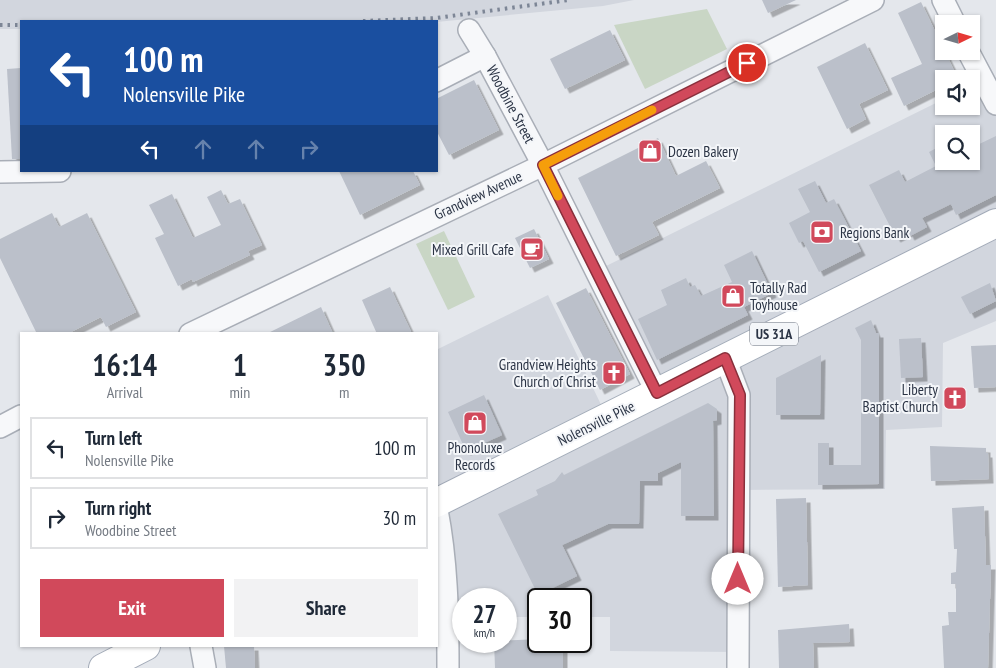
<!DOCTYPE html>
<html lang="en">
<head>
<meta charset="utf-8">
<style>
	body { margin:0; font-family:"PT Sans Narrow",sans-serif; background:#f2f2f3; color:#1f2937; height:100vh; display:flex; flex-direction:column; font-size:19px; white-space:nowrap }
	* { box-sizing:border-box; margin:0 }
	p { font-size:16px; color:#747a83 }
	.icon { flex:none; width:28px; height:28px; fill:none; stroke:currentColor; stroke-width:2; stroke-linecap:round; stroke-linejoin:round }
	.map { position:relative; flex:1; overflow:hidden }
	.sheet { position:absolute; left:20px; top:332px; width:418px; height:315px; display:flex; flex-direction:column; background:#fff; border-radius:0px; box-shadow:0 1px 4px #0004 }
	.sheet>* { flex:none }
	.banner { position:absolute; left:20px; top:20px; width:418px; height:152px; border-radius:0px; box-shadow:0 1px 4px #0004; background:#1a4fa0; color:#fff; overflow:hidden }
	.needle { width:32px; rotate:85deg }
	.controls { position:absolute; left:935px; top:15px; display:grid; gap:10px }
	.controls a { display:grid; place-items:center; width:45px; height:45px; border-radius:0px; background:#fff; box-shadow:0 1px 4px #0004; font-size:25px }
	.speed { position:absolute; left:452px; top:588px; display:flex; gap:10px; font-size:25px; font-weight:700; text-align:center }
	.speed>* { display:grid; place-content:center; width:65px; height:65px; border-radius:50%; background:#fff; box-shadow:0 1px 4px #0004; line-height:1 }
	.speed small { font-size:12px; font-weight:400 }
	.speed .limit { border:2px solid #111; border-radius:8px; background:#fff; color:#111 }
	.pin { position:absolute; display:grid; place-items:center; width:42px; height:42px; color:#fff; margin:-21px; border:2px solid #fff; border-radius:50%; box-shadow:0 1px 5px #0007 }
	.me { position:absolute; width:55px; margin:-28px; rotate:0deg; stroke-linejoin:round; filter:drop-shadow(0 0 4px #0008) }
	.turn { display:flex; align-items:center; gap:18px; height:105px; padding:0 20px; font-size:22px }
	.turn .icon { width:65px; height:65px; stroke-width:2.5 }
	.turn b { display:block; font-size:35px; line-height:42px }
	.lanes { display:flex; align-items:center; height:48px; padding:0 20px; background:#0003; justify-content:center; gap:25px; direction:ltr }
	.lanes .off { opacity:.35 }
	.eta { display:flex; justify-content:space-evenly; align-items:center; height:85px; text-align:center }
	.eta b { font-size:30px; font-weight:600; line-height:35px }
	.button { display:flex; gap:10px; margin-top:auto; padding:10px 20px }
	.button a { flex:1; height:58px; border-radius:0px; background:#d1495b; color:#fff; font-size:20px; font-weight:600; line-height:58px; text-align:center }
	.button a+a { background:#f2f2f3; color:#1f2937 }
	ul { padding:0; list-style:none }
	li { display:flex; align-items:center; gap:15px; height:62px; margin:0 10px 8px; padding:0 10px; border:2px solid #e0e1e3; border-radius:0px }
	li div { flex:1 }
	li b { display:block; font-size:19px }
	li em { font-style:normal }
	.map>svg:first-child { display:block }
</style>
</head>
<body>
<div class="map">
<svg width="996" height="668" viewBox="0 0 996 668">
	<defs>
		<filter id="shadow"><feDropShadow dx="4.5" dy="4.5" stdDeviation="0" flood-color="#0004"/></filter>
	</defs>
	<rect width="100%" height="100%" fill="#e4e7ec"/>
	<!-- built -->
	<g fill="#d2d6de" fill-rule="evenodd">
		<polygon points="0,0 634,0 603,6 436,22 21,21 21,29 0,29"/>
		<path d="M983,80l13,24v217l-53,22 -1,84 -56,3 -1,59 -146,1 -1,162 -128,-1v-34h-29v-18h-42v18h-33v-18h-42v19h-17l-11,-113v-155l112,-55 59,122 50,-24 -61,-122 348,-172v7h27v-20zM944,134h27v27h-27z"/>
	</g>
	<!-- green -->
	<g fill="#c9d6c5">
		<polygon points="707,9 727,49 645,89 614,25"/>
		<polygon points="444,231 475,297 448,310 416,244"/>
	</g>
	<!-- building -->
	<g fill="#bbc0ca" filter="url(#shadow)">
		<polygon points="762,0 796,0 768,13"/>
		<polygon points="921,2 958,79 944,79 944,86 904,106 891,78 922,64 898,13"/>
		<polygon points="610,30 625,60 565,89 550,59"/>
		<polygon points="865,43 888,90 859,104 866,119 847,129 817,67"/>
		<polygon points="21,68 21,159 12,159 7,69"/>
		<polygon points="474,80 499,130 449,155 436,130 436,99"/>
		<polygon points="996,136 996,195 956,215 951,204 922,218 927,227 910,236 908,232 896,238 869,185 899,170 905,182 936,166 929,152 944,144 944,161 971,161 971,148"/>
		<polygon points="658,138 676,176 706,161 720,188 652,222 659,235 616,256 578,178"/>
		<polygon points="339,171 413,171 420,185 360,215"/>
		<polygon points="815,181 826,203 834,199 861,251 819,272 803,241 799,243 789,223 810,212 798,189"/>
		<polygon points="221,190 228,204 240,199 262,245 248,251 250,255 193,282 192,279 178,286 155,238 164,234 149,205 172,194 193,238 221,225 207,197"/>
		<polygon points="52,213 59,227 87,213 136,312 106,327 101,317 67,334 37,334 0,258 0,239"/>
		<polygon points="534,229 549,259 530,268 515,238"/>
		<polygon points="752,251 772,293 744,307 748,315 657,360 638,319 667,305 661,290 686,278 690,287 695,285 701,296 732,282 724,265"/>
		<polygon points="990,283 996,301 970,314 961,297"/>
		<polygon points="390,287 412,334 377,334 362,300"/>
		<polygon points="586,288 630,374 600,390 556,303"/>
		<polygon points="321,307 333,334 266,334"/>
		<polygon points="871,320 876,333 879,333 879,484 818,485 818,443 829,443 829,465 861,465 861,340 855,328"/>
		<polygon points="921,338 923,377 901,378 899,339"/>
		<polygon points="996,345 996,387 974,388 971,346"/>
		<polygon points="821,355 820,415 776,415 776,378"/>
		<polygon points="484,395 502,435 466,451 448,412"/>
		<polygon points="708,403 717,409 717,420 713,421 714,516 681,516 681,462 658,473 658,481 640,481 639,524 608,524 562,545 577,576 538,595 498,514 538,495 536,490 555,481 562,472 564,475"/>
		<polygon points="930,446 986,448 986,453 988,453 989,479 931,481"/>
		<polygon points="806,498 808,585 778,587 776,499"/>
		<polygon points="984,506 986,565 991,565 988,668 944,668 942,626 949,625 948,612 956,612 956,584 951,584 951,573 956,572 957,549 954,549 952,508"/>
		<polygon points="849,624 850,642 813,643 814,668 779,668 778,630"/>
		<polygon points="539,639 539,641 563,641 563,668 495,668 494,641"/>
		<polygon points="224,646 254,646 255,668 226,668"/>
	</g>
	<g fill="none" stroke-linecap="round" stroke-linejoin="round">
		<!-- minor casing -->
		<g stroke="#a9aeb7" stroke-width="24">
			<g id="minor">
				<polyline points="943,0 955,24"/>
				<polyline points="469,30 485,56 543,165 657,393"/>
				<polyline points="968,51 996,104"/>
				<polyline points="436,81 485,56"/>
				<polyline points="0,172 60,171"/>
				<polyline points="190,334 543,165 873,0"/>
				<polyline points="725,358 739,395 738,668"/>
				<polyline points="0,427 21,416"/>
				<path d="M436,505c11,53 12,109 12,163"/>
				<polyline points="201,646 205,668"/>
			</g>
		</g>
		<!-- major casing -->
		<g stroke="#a3abb8" stroke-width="30">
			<g id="major">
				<polyline points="436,503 996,223"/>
				<polyline points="103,668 146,646"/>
			</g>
		</g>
		<!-- minor -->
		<use href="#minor" stroke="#f7f8fa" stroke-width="21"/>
		<!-- major -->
		<use href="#major" stroke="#fff" stroke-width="28"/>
		<!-- rail -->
		<g stroke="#7d8696" stroke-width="4" stroke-dasharray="2.5 5" stroke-linecap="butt">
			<polyline points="363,21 436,18 569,0"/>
			<polyline points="0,25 21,25"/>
		</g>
	</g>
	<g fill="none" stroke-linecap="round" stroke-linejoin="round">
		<!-- route casing -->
		<g stroke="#882f3b" stroke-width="12">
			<polyline id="route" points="738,579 740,395 725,358 657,393 543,165 747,63"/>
		</g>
		<!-- route -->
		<use href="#route" stroke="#d1495b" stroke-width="9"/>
		<!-- slow -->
		<polyline stroke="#f59e0b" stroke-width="9" points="558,196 543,165 652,110"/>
	</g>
	<!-- icons -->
	<defs>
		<g id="shop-square" transform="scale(1.25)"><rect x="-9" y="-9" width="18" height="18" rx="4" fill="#d1495b" stroke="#f4f6f9"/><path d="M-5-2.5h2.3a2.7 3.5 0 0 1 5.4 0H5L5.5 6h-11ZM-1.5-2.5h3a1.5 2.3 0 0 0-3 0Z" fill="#fff"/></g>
		<g id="bank-square" transform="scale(1.25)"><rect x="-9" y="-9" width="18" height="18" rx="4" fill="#d1495b" stroke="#f4f6f9"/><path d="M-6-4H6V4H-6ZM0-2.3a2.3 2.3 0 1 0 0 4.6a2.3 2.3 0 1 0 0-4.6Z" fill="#fff"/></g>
		<g id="cafe-square" transform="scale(1.25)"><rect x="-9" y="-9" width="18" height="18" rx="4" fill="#d1495b" stroke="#f4f6f9"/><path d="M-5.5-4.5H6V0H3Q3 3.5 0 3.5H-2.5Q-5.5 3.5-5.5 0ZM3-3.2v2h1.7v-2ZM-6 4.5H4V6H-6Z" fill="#fff"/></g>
		<g id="church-square" transform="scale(1.25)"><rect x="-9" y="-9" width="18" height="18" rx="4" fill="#d1495b" stroke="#f4f6f9"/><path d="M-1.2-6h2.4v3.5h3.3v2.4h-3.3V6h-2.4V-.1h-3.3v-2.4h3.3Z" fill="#fff"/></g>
	</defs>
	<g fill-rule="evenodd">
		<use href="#shop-square" x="650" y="151"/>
		<use href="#bank-square" x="822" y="232"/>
		<use href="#cafe-square" x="532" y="249"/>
		<use href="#shop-square" x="733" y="296"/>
		<use href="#church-square" x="614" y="373"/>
		<use href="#church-square" x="955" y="398"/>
		<use href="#shop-square" x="475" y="423"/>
	</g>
	<g text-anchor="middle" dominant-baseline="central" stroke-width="4" stroke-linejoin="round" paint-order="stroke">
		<!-- shield labels -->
		<rect fill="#f4f6f9" stroke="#676e7b" stroke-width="1" x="750" y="322.5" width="48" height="23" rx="4"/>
		<g font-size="14" font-weight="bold" fill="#2b3445">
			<text x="774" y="334">US 31A</text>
		</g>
		<!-- street labels -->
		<g font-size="15" fill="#2b3445" stroke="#f4f6f9">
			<text transform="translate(511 104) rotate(62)">Woodbine Street</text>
			<text transform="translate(478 195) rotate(-25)">Grandview Avenue</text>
			<text transform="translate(596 423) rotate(-26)">Nolensville Pike</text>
		</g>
		<!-- poi labels -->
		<g font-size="15" fill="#2b3445" stroke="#f4f6f9" text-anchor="start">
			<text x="668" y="151">Dozen Bakery</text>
			<text x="840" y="232">Regions Bank</text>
			<text x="514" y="249" text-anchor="end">Mixed Grill Cafe</text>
			<text x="750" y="287">Totally Rad<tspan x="750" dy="17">Toyhouse</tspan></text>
			<text x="596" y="364" text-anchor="end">Grandview Heights<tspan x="596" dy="17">Church of Christ</tspan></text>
			<text x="938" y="389" text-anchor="end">Liberty<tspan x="938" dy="17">Baptist Church</tspan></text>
			<text x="475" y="447" text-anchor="middle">Phonoluxe<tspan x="475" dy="17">Records</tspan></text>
		</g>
	</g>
</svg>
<div class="controls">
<a><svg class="needle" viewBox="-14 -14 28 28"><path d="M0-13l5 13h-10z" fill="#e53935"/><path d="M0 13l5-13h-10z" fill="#747a83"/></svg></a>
<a><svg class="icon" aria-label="sound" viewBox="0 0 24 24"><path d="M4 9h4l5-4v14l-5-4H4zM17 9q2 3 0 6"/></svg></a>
<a><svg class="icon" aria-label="search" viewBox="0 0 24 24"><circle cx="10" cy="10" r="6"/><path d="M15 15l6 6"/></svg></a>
</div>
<div class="speed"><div>27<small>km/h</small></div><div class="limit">30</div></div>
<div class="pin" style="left:747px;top:63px;background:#d93025"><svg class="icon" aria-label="arrive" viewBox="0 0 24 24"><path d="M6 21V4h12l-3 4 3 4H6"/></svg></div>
<svg class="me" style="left:738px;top:579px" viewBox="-20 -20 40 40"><circle r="19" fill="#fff"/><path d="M0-13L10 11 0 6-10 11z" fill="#d1495b"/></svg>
<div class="banner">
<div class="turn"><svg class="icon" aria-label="left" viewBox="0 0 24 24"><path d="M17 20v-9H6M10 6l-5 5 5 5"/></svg><div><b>100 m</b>Nolensville Pike</div></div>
<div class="lanes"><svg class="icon" aria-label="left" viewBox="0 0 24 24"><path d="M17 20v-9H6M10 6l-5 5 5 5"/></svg><svg class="icon off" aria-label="ahead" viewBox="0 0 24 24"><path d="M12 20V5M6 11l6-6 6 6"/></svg><svg class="icon off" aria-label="ahead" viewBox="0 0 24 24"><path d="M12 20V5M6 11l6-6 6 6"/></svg><svg class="icon off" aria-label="right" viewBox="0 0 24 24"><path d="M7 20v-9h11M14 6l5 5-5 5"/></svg></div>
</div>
<section class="sheet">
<div class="eta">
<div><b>16:14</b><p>Arrival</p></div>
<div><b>1</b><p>min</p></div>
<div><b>350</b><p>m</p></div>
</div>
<ul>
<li><svg class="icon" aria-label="left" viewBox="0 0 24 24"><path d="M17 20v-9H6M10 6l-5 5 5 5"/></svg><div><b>Turn left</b><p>Nolensville Pike</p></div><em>100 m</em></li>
<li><svg class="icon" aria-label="right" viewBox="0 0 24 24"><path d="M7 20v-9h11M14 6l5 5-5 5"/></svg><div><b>Turn right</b><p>Woodbine Street</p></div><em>30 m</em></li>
</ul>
<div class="button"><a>Exit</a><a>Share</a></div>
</section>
</div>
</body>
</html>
